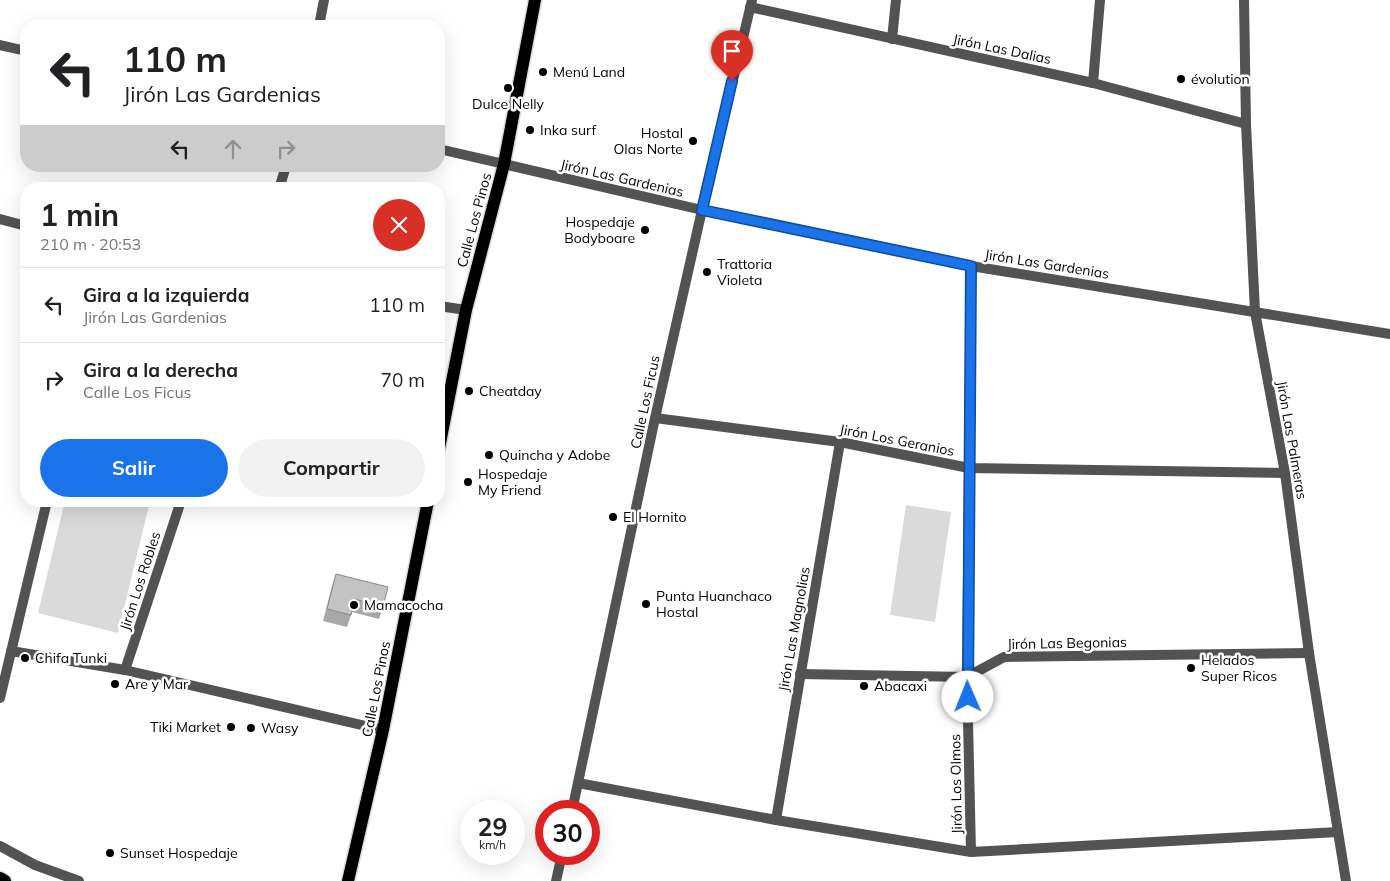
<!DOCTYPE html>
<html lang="es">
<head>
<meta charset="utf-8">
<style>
	body { margin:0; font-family:Mulish,sans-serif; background:#f2f2f2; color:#202124; height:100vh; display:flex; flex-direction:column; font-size:19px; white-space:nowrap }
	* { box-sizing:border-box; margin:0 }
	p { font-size:16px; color:#757577 }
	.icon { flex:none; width:28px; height:28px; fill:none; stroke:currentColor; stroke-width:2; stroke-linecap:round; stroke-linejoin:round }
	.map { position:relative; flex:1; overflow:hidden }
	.sheet { position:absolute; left:20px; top:182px; width:425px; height:325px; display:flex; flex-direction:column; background:#fff; border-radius:20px; box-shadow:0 5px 20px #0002 }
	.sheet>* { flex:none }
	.banner { position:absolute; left:20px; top:20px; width:425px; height:152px; border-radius:20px; box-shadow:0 5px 20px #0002; background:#fff; color:#202124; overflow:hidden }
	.speed { position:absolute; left:460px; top:800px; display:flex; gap:10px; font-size:25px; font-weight:700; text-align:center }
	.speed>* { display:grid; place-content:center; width:65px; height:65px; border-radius:50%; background:#fff; box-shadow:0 5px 20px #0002; line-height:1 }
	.speed small { font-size:12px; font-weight:400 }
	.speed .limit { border:8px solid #d22; background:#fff; color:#111 }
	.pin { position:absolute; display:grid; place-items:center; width:42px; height:42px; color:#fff; margin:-51px -21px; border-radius:50% 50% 50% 0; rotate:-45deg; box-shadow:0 0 5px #0007 }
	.pin .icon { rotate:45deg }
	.me { position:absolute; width:55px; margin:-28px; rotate:359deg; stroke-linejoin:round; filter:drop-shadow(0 0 4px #0008) }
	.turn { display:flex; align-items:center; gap:18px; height:105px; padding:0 20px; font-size:22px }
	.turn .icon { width:65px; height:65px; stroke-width:2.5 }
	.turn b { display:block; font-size:35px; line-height:42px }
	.lanes { display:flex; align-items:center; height:48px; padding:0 20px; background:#0003; justify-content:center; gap:25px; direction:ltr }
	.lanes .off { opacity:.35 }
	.round { display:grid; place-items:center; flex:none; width:52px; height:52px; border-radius:26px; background:#f2f2f2 }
	.overview { display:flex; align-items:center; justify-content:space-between; height:85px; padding:0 20px }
	h1 { font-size:30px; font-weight:700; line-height:38px }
	.cta { display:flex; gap:10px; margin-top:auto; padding:10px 20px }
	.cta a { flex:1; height:58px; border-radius:30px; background:#1a73e8; color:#fff; font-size:20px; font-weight:700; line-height:58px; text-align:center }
	.cta a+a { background:#f2f2f2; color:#202124 }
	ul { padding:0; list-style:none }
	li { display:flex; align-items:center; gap:15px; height:75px; padding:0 20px; border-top:1px solid #e0e0e0 }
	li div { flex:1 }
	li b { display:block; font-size:19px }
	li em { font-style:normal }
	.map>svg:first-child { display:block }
</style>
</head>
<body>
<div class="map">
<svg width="1390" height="881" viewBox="0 0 1390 881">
	<rect width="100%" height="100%" fill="#fff"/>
	<!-- green -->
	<g fill="#dadada">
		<polygon points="65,501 150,501 118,633 38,613"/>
		<polygon points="906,505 951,512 935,622 890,615"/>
	</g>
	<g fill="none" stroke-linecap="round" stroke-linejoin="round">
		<!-- primary casing -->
		<g stroke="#dbdbdb" stroke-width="15">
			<g id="primary">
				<polyline points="439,448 466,310 504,164 535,0"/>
				<polyline points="0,878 5,881"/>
				<polyline points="348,881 383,730 428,501"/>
			</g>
		</g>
		<!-- minor -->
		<g stroke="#535353" stroke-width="10">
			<polyline points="1244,0 1246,124 1255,312 1285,473 1309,653 1346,881"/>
			<polyline points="750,7 1093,83 1246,124"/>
			<polyline points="319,26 324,0"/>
			<polyline points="892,39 896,0"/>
			<polyline points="0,45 26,51"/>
			<polyline points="1093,83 1100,0"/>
			<polyline points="439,149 702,210 971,266 1390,334"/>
			<polyline points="279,189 286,166"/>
			<polyline points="0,219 26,226"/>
			<polyline points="439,306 466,310"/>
			<polyline points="655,418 840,442 969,468 1285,473"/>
			<polyline points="11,651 125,670 383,730"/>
			<polyline points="125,670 181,501"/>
			<polyline points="800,674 967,677 1004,657 1309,653"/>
			<polyline points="0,698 47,501"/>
			<polyline points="578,783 776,820 971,852 1338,832"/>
			<polyline points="572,811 655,418 702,210 752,0"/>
			<polyline points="776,820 840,442"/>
			<polyline points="0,846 35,865 79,881"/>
			<polyline points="971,852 967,677 971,266"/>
			<polyline points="556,881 562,854"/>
		</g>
		<!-- primary -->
		<use href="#primary" stroke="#000" stroke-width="12"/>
	</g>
	<!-- wall -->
	<polygon fill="#a8a8a8" points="336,574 383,607 379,619 352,612 347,627 323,621 332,586"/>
	<!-- building -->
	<polygon fill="#c3c3c3" stroke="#888" points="336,574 388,587 383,607 355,599 351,615 327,609"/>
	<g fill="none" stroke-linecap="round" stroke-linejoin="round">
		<!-- route casing -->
		<g stroke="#114b97" stroke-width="12">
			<polyline id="route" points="732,81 702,210 971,266 968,697"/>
		</g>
		<!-- route -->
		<use href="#route" stroke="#1a73e8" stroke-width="9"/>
	</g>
	<!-- markers -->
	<g fill="#000" stroke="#fff" stroke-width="2">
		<circle cx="543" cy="72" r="5"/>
		<circle cx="1181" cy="79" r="5"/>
		<circle cx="508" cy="88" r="5"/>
		<circle cx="530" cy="130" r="5"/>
		<circle cx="693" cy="141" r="5"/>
		<circle cx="645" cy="230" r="5"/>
		<circle cx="707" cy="272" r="5"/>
		<circle cx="469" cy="391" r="5"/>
		<circle cx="489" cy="455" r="5"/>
		<circle cx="468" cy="482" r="5"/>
		<circle cx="613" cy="517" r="5"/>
		<circle cx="646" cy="604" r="5"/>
		<circle cx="354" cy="605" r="5"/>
		<circle cx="25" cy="658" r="5"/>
		<circle cx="1191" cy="668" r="5"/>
		<circle cx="115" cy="684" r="5"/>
		<circle cx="864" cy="686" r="5"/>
		<circle cx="231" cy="727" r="5"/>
		<circle cx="251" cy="728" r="5"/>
		<circle cx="110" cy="853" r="5"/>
	</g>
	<g text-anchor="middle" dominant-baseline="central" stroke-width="5" stroke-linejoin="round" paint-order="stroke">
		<!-- street labels -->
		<g font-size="14" fill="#000" stroke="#fff">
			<text transform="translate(1002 49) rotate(12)">Jirón Las Dalias</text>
			<text transform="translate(622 178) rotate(13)">Jirón Las Gardenias</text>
			<text transform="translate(474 220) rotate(-75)">Calle Los Pinos</text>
			<text transform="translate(1047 264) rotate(9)">Jirón Las Gardenias</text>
			<text transform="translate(645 402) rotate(-78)">Calle Los Ficus</text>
			<text transform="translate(897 440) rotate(11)">Jirón Los Geranios</text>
			<text transform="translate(1292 440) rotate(80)">Jirón Las Palmeras</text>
			<text transform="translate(140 581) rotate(-72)">Jirón Los Robles</text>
			<text transform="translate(794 629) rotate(-80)">Jirón Las Magnolias</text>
			<text transform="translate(1067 643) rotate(-1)">Jirón Las Begonias</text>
			<text transform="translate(376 689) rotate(-79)">Calle Los Pinos</text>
			<text transform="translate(956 784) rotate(-91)">Jirón Los Olmos</text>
		</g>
		<!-- poi labels -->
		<g font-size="14" fill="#000" stroke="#fff" text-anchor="start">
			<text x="553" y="72">Menú Land</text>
			<text x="1191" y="79">évolution</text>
			<text x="508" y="104" text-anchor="middle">Dulce Nelly</text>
			<text x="540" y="130">Inka surf</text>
			<text x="683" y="133" text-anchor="end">Hostal<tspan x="683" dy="16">Olas Norte</tspan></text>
			<text x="635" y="222" text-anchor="end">Hospedaje<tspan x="635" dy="16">Bodyboare</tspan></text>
			<text x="717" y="264">Trattoria<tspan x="717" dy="16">Violeta</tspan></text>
			<text x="479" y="391">Cheatday</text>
			<text x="499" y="455">Quincha y Adobe</text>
			<text x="478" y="474">Hospedaje<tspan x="478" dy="16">My Friend</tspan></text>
			<text x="623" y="517">El Hornito</text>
			<text x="656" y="596">Punta Huanchaco<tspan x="656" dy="16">Hostal</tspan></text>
			<text x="364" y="605">Mamacocha</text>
			<text x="35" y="658">Chifa Tunki</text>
			<text x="1201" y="660">Helados<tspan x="1201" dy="16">Super Ricos</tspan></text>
			<text x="125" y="684">Are y Mar</text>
			<text x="874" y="686">Abacaxi</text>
			<text x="221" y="727" text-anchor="end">Tiki Market</text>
			<text x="261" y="728">Wasy</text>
			<text x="120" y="853">Sunset Hospedaje</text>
		</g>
	</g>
</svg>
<div class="speed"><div>29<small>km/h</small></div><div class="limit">30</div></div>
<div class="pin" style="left:732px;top:81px;background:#d93025"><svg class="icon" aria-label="arrive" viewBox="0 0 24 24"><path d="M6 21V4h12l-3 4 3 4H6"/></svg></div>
<svg class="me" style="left:968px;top:697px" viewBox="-20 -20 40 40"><circle r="19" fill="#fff"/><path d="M0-13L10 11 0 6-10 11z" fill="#1a73e8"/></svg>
<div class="banner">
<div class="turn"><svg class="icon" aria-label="left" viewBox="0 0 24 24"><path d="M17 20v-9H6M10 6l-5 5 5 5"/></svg><div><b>110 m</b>Jirón Las Gardenias</div></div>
<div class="lanes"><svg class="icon" aria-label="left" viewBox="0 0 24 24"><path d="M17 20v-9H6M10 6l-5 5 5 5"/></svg><svg class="icon off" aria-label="ahead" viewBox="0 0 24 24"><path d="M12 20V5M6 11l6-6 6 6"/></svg><svg class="icon off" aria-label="right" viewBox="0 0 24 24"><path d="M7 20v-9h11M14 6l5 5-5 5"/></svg></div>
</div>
<section class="sheet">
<div class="overview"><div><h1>1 min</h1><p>210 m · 20:53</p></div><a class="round" style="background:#d93025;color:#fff"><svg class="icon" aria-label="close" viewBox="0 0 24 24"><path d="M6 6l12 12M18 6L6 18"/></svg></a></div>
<ul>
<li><svg class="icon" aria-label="left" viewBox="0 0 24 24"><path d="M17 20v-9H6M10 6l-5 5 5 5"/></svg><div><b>Gira a la izquierda</b><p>Jirón Las Gardenias</p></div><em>110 m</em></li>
<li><svg class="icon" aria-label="right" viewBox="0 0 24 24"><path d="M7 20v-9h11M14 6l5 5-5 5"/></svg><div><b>Gira a la derecha</b><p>Calle Los Ficus</p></div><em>70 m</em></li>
</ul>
<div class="cta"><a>Salir</a><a>Compartir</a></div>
</section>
</div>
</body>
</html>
